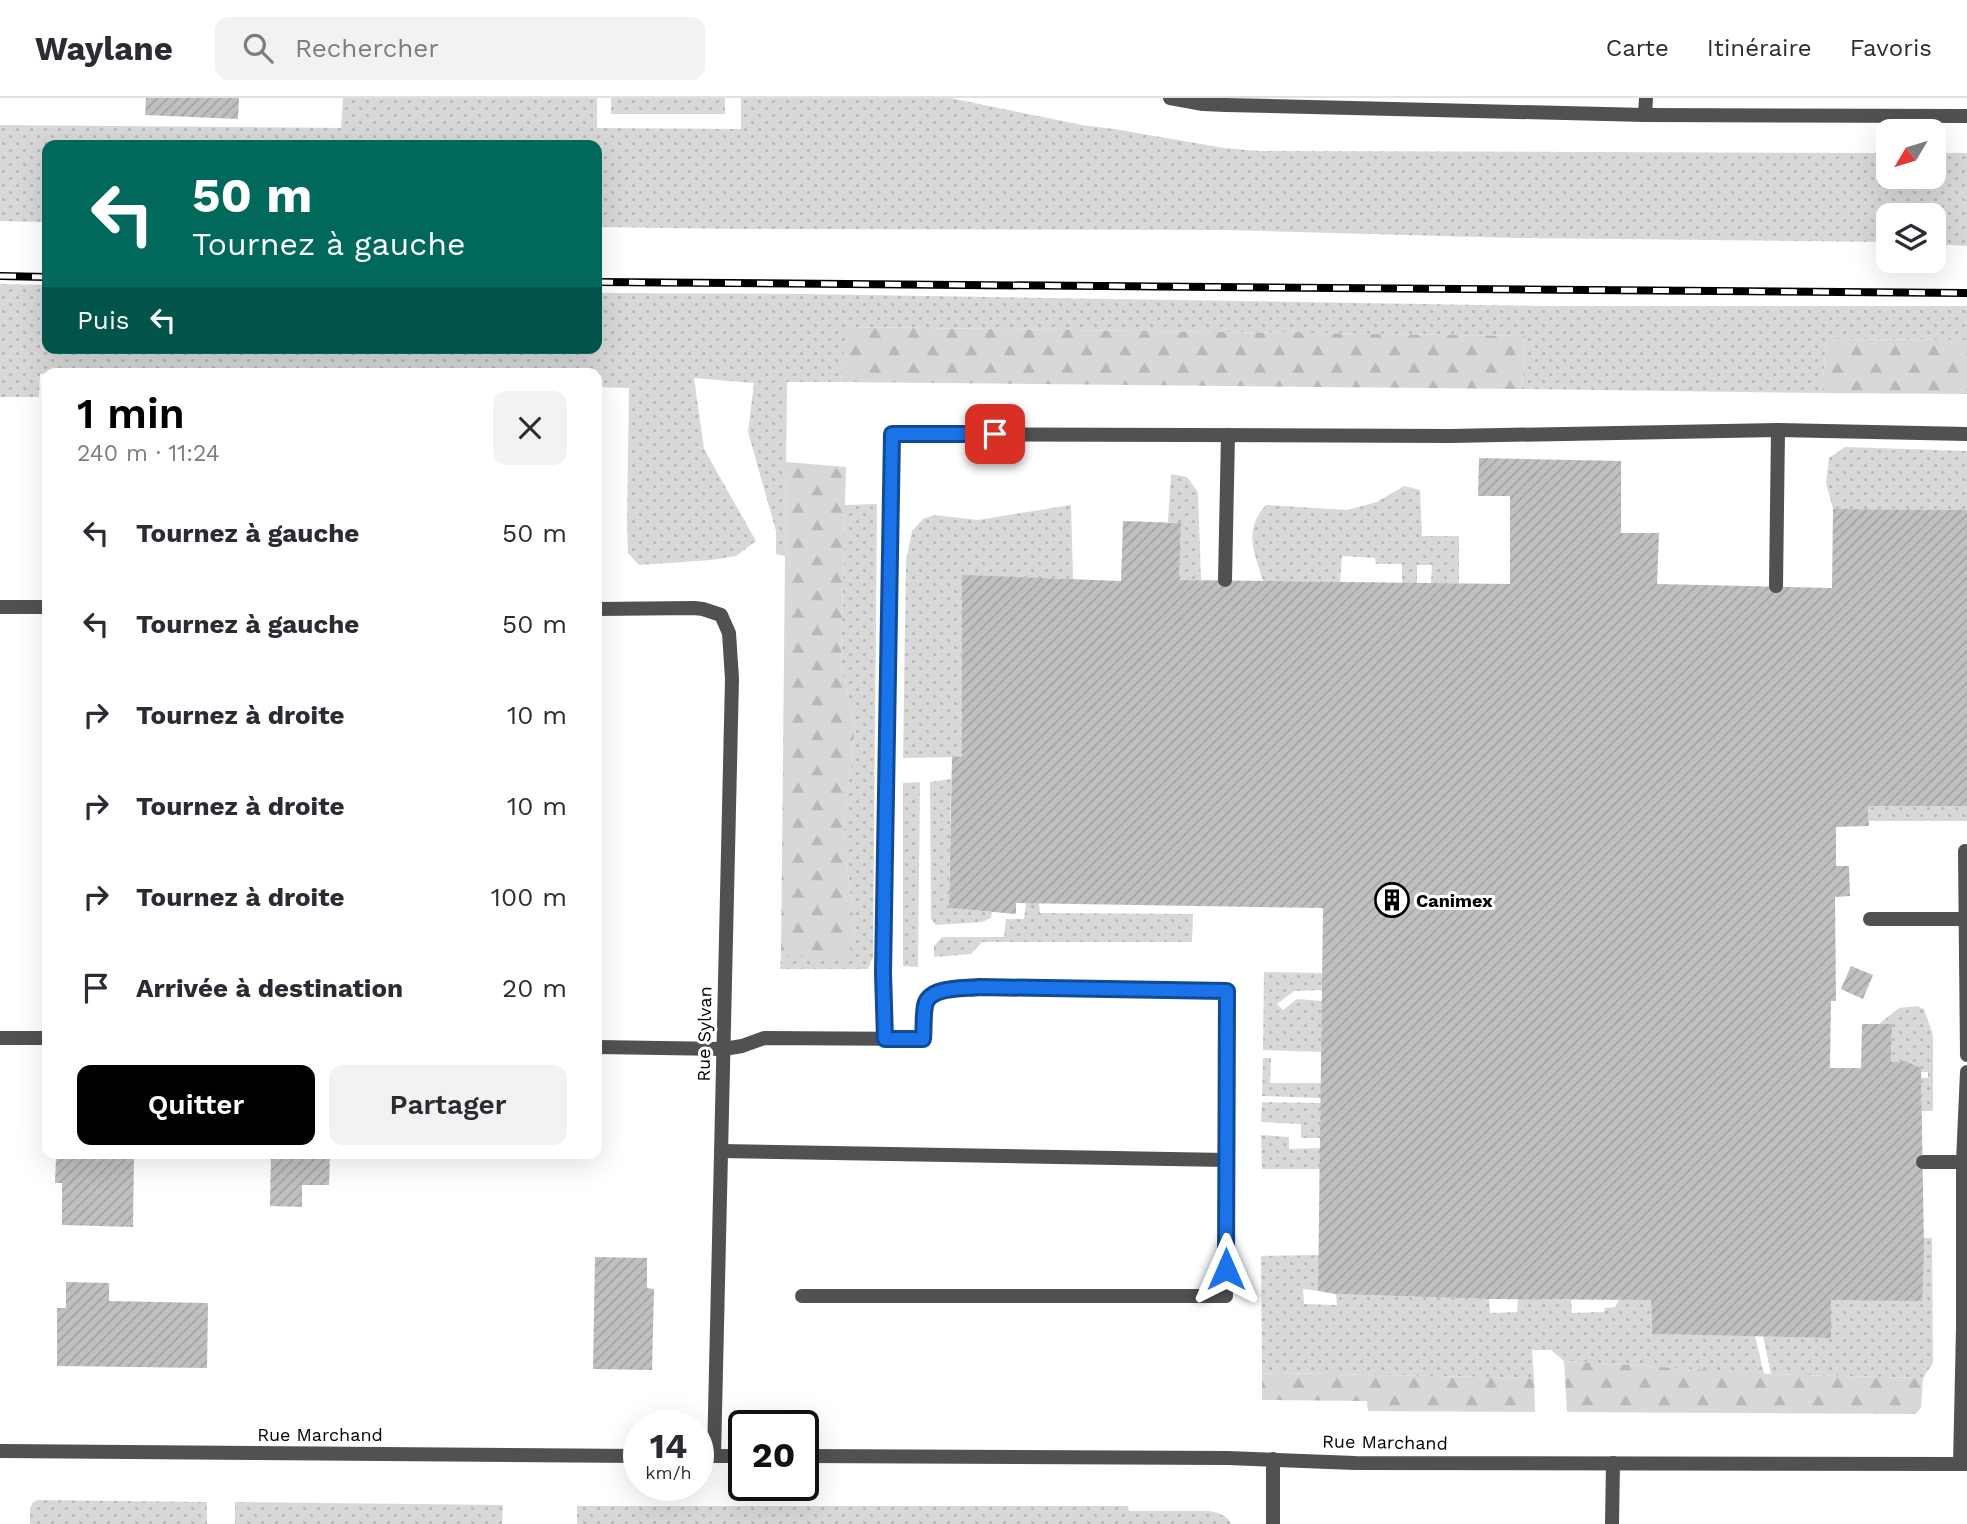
<!DOCTYPE html>
<html lang="fr">
<head>
<meta charset="utf-8">
<style>
	body { margin:0; font-family:"Work Sans",sans-serif; background:#f2f2f3; color:#2b2b33; height:100vh; display:flex; flex-direction:column; font-size:26px; white-space:nowrap }
	* { box-sizing:border-box; margin:0 }
	p { font-size:23px; color:#7c7c81 }
	.icon { flex:none; width:38px; height:38px; fill:none; stroke:currentColor; stroke-width:2; stroke-linecap:round; stroke-linejoin:round }
	.map { position:relative; flex:1; overflow:hidden }
	.side { position:absolute; left:42px; top:270px; width:560px; height:791px; display:flex; flex-direction:column; background:#fff; border-radius:14px; box-shadow:0 7px 28px #0002 }
	.side>* { flex:none }
	.guide { position:absolute; left:42px; top:42px; width:560px; height:214px; border-radius:14px; box-shadow:0 7px 28px #0002; background:#00695c; color:#fff; overflow:hidden }
	.needle { width:46px; rotate:232deg }
	.tools { position:absolute; left:1876px; top:21px; display:grid; gap:14px }
	.tools a { display:grid; place-items:center; width:70px; height:70px; border-radius:14px; background:#fff; box-shadow:0 7px 28px #0002; font-size:35px }
	.speed { position:absolute; left:623px; top:1312px; display:flex; gap:14px; font-size:35px; font-weight:700; text-align:center }
	.speed>* { display:grid; place-content:center; width:91px; height:91px; border-radius:50%; background:#fff; box-shadow:0 7px 28px #0002; line-height:1 }
	.speed small { font-size:18px; font-weight:400 }
	.speed .limit { border:4px solid #111; border-radius:10px; background:#fff; color:#111 }
	.pin { position:absolute; display:grid; place-items:center; width:60px; height:60px; color:#fff; margin:-30px; border-radius:14px; box-shadow:0 4px 10px #0006 }
	.me { position:absolute; width:77px; margin:-38px; rotate:0deg; stroke-linejoin:round; filter:drop-shadow(0 0 5px #0008) }
	.turn { display:flex; align-items:center; gap:24px; height:147px; padding:0 35px; font-size:32px }
	.turn .icon { width:91px; height:91px; stroke-width:2.5 }
	.turn b { display:block; font-size:49px; line-height:60px }
	.then { display:flex; align-items:center; height:66px; padding:0 35px; background:#0003; gap:14px; font-size:26px }
	.round { display:grid; place-items:center; flex:none; width:74px; height:74px; border-radius:14px; background:#f2f2f3 }
	.overview { display:flex; align-items:center; justify-content:space-between; height:119px; padding:0 35px }
	h1 { font-size:42px; font-weight:600; line-height:52px; color:#000 }
	.button { display:flex; gap:14px; margin-top:auto; padding:14px 35px }
	.button a { flex:1; height:80px; border-radius:14px; background:#000; color:#fff; font-size:28px; font-weight:600; line-height:80px; text-align:center }
	.button a+a { background:#f2f2f3; color:#2b2b33 }
	ul { padding:0; list-style:none }
	li { display:flex; align-items:center; gap:21px; height:91px; padding:0 35px }
	li div { flex:1 }
	li b { display:block; font-size:26px }
	li em { font-style:normal }
	header { display:flex; align-items:center; gap:42px; box-sizing:border-box; height:98px; padding:0 35px; background:#fff; border-bottom:2px solid #e1e1e2 }
	header strong { font-size:33px }
	nav { display:flex; gap:38px; margin-inline-start:auto; font-size:24px }
	.search { width:490px; height:63px; background:#f2f2f3; display:flex; align-items:center; gap:18px; box-sizing:border-box; padding:0 24px; border-radius:14px; color:#7c7c81; font-size:26px }
	.map>svg:first-child { display:block }
</style>
</head>
<body>
<header>
<strong>Waylane</strong>
<div class="search"><svg class="icon" aria-label="search" viewBox="0 0 24 24"><circle cx="10" cy="10" r="6"/><path d="M15 15l6 6"/></svg>Rechercher</div>
<nav><a>Carte</a><a>Itinéraire</a><a>Favoris</a></nav>
</header>
<div class="map">
<svg width="1967" height="1426" viewBox="0 0 1967 1426">
	<defs>
		<pattern id="grass-dots" width="8" height="8" patternUnits="userSpaceOnUse" patternTransform="scale(1.75)"><rect width="8" height="8" fill="#d8d8d8"/><path d="M2 2h.1M6 6h.1" fill="none" stroke="#b8b8b8" stroke-width="1.8" stroke-linecap="round"/></pattern>
		<pattern id="forest-firs" width="22" height="20" patternUnits="userSpaceOnUse" patternTransform="scale(1.75)"><rect width="22" height="20" fill="#d8d8d8"/><path d="M5 1l3.5 6h-7zM16 11l3.5 6h-7z" fill="#b8b8b8"/></pattern>
		<pattern id="building-hatch" width="6" height="6" patternUnits="userSpaceOnUse" patternTransform="scale(1.75)"><rect width="6" height="6" fill="#c0c0c0"/><path d="M-1 1l2-2M0 6l6-6M5 7l2-2" fill="none" stroke="#a3a3a3"/></pattern>
	</defs>
	<rect width="100%" height="100%" fill="#fff"/>
	<!-- grass -->
	<g fill="url(#grass-dots)">
		<polygon points="343,0 597,0 597,30 741,31 741,0 950,0 1082,27 1114,31 1224,50 1256,53 1888,55 1888,79 1934,79 1934,55 1967,55 1967,148 1934,146 1934,117 1888,117 1888,144 1515,140 1228,132 740,131 597,129 597,47 47,47 47,124 0,123 0,27 341,30"/>
		<rect x="611" y="0" width="114" height="16"/>
		<polygon points="0,186 47,187 47,250 597,250 597,195 806,196 1543,208 1967,208 1967,242 1826,241 1822,295 1522,291 1525,238 848,229 840,284 787,284 785,458 776,456 776,433 748,334 754,285 694,280 704,351 756,443 736,458 711,462 639,467 628,455 627,425 629,290 597,289 597,275 47,275 40,276 39,299 0,299"/>
		<polygon points="1845,349 1967,353 1967,412 1833,411 1826,385 1829,360"/>
		<polygon points="1171,376 1187,379 1198,394 1201,482 1179,482 1181,425 1168,424"/>
		<path d="M1404,388l16,4 2,46h37v47h-28l1,-18h-15v18h-15v-19h-26l-1,-6 -33,-2 -2,26 -77,-1c-9,-30 -20,-50 3,-76l81,5 30,-8z"/>
		<polygon points="877,406 873,859 868,871 780,871 781,858 847,858 855,836 843,735 855,629 841,565 845,407"/>
		<polygon points="1071,407 1073,481 963,478 962,659 903,660 906,463 912,433 923,421 935,417 978,422"/>
		<polygon points="951,681 949,810 992,814 991,820 982,824 936,827 931,821 930,684"/>
		<polygon points="920,684 918,869 903,868 903,685"/>
		<polygon points="1868,708 1967,708 1967,723 1869,723"/>
		<polygon points="1026,805 1039,805 1040,815 1193,816 1192,844 982,844 971,856 934,859 934,848 942,839 1004,839 1006,821 1024,821"/>
		<polygon points="1264,874 1322,875 1322,892 1294,893 1277,906 1283,912 1297,901 1322,903 1321,954 1263,952"/>
		<polygon points="1917,908 1924,911 1933,937 1933,1013 1922,1013 1921,980 1928,980 1928,974 1921,974 1921,970 1906,963 1891,964 1892,926 1879,926 1899,910"/>
		<polygon points="1263,960 1271,960 1270,985 1321,985 1321,1000 1262,998"/>
		<polygon points="1262,1004 1321,1005 1320,1040 1301,1040 1301,1026 1261,1024"/>
		<polygon points="1261,1037 1289,1039 1289,1051 1320,1050 1320,1071 1262,1071"/>
		<polygon points="1923,1140 1932,1140 1933,1265 1923,1280 1771,1276 1763,1238 1831,1240 1831,1202"/>
		<polygon points="1319,1157 1318,1193 1303,1191 1304,1206 1337,1207 1336,1196 1489,1201 1490,1215 1517,1214 1518,1201 1571,1202 1572,1215 1604,1214 1605,1210 1615,1209 1619,1202 1651,1202 1652,1236 1755,1238 1764,1276 1564,1263 1551,1252 1532,1252 1534,1280 1278,1275 1262,1276 1261,1158"/>
		<polygon points="37,1402 207,1404 207,1426 30,1426 30,1411 33,1404"/>
		<polygon points="235,1404 503,1407 502,1426 235,1426"/>
		<path d="M577,1408h551l1,5h80c9,2 19,4 22,13h-654z"/>
	</g>
	<!-- forest -->
	<g fill="url(#forest-firs)">
		<polygon points="847,229 1525,238 1522,291 840,284"/>
		<polygon points="1826,241 1967,242 1967,296 1822,295"/>
		<polygon points="786,364 846,369 841,565 855,629 843,735 855,836 847,859 781,858"/>
		<polygon points="1564,1263 1771,1276 1923,1280 1921,1310 1915,1316 1567,1314"/>
		<polygon points="1278,1275 1534,1280 1535,1314 1368,1313 1367,1303 1262,1302 1262,1276"/>
	</g>
	<!-- building -->
	<g fill="url(#building-hatch)">
		<polygon points="146,0 239,0 238,21 145,17"/>
		<polygon points="1479,360 1621,363 1621,435 1659,435 1657,486 1832,490 1833,411 1967,412 1967,708 1868,708 1869,728 1836,729 1836,768 1849,768 1850,798 1835,799 1836,903 1831,903 1830,970 1861,970 1862,926 1892,926 1891,964 1906,963 1921,970 1924,1152 1922,1203 1831,1202 1831,1240 1652,1236 1651,1202 1489,1201 1336,1196 1318,1193 1323,810 1016,805 1016,816 949,810 952,658 962,659 962,477 1121,483 1123,423 1181,425 1179,482 1510,486 1510,398 1478,398"/>
		<polygon points="1851,868 1873,877 1863,901 1841,891"/>
		<polygon points="63,1055 134,1055 133,1129 62,1127 62,1085 55,1085 56,1059 63,1059"/>
		<polygon points="271,1055 330,1055 329,1087 302,1087 302,1109 270,1108"/>
		<polygon points="595,1159 647,1160 647,1190 654,1191 652,1272 593,1271"/>
		<polygon points="66,1184 109,1185 109,1203 208,1205 207,1270 57,1268 57,1210 66,1210"/>
	</g>
	<g fill="none" stroke-linecap="round" stroke-linejoin="round">
		<!-- service -->
		<g stroke="#515151" stroke-width="14">
			<polyline points="1225,482 1228,337"/>
			<polyline points="1776,488 1778,332"/>
			<polyline points="1965,753 1967,957"/>
			<polyline points="1870,821 1966,821"/>
			<polyline points="885,941 883,875 892,336 1450,338 1778,332 1967,336"/>
			<path d="M721,1053l505,9 1,-169 -248,-4c-14,1 -44,-1 -52,14 -6,9 -3,27 -4,38l-159,-1 -22,8 -18,3"/>
			<polyline points="1923,1064 1967,1064"/>
			<polyline points="802,1198 1226,1198 1226,1062"/>
			<polyline points="1963,1231 1963,1064 1967,974"/>
			<polyline points="1960,1366 1963,1231 1967,1227"/>
			<polyline points="1612,1426 1613,1365"/>
		</g>
		<!-- minor -->
		<g stroke="#515151" stroke-width="14">
			<polyline points="1170,0 1203,6 1226,7 1645,17 1967,18"/>
			<polyline points="1645,17 1646,0"/>
			<polyline points="0,509 47,509"/>
			<polyline points="597,511 694,510 703,511 721,517 729,535 732,581 714,1358"/>
			<polyline points="0,940 47,940"/>
			<polyline points="597,949 724,951"/>
			<polyline points="1273,1361 1273,1426"/>
		</g>
		<!-- tertiary -->
		<g stroke="#515151" stroke-width="14">
			<polyline points="0,1353 639,1358"/>
			<polyline points="698,1358 744,1358"/>
			<polyline points="803,1358 1228,1360 1355,1365 1967,1366"/>
		</g>
		<!-- rail casing -->
		<g stroke="#000" stroke-width="8">
			<g id="rail">
				<polyline points="0,178 47,179"/>
				<polyline points="597,184 1967,195"/>
			</g>
		</g>
		<!-- rail -->
		<use href="#rail" stroke="#fff" stroke-width="5" stroke-dasharray="16" stroke-linecap="butt"/>
	</g>
	<g fill="none" stroke-linecap="round" stroke-linejoin="round">
		<!-- route casing -->
		<g stroke="#114b97" stroke-width="18">
			<path id="route" d="M995,336h-103l-9,539 2,66h38c1,-11 0,-23 2,-33 3,-20 39,-17 54,-19l248,4 -1,278"/>
		</g>
		<!-- route -->
		<use href="#route" stroke="#1a73e8" stroke-width="12"/>
	</g>
	<!-- icons -->
	<defs>
		<g id="building-ring" transform="scale(1.75)"><circle r="9.5" fill="#fff" stroke="#000" stroke-width="1.5"/><path d="M-4-6H4V6H1V3H-1V6H-4ZM-2.5-4.3h1.7v1.8h-1.7ZM.8-4.3h1.7v1.8H.8ZM-2.5-1h1.7V.8h-1.7ZM.8-1h1.7V.8H.8Z" fill="#000"/></g>
	</defs>
	<g fill-rule="evenodd">
		<use href="#building-ring" x="1392" y="802"/>
	</g>
	<g text-anchor="middle" dominant-baseline="central" stroke-width="6" stroke-linejoin="round" paint-order="stroke">
		<!-- poi labels -->
		<g font-size="18" font-weight="bold" fill="#000" stroke="#fff" text-anchor="start">
			<text x="1416" y="802">Canimex</text>
		</g>
		<!-- street labels -->
		<g font-size="18" fill="#000" stroke="#fff">
			<text transform="translate(704 936) rotate(-89)">Rue Sylvan</text>
			<text x="320" y="1336">Rue Marchand</text>
			<text transform="translate(1385 1344) rotate(1)">Rue Marchand</text>
		</g>
	</g>
</svg>
<div class="tools">
<a><svg class="needle" viewBox="-14 -14 28 28"><path d="M0-13l5 13h-10z" fill="#e53935"/><path d="M0 13l5-13h-10z" fill="#7c7c81"/></svg></a>
<a><svg class="icon" aria-label="layers" viewBox="0 0 24 24"><path d="M12 4l9 5-9 5-9-5zM3 14l9 5 9-5"/></svg></a>
</div>
<div class="speed"><div>14<small>km/h</small></div><div class="limit">20</div></div>
<div class="pin" style="left:995px;top:336px;background:#d93025"><svg class="icon" aria-label="arrive" viewBox="0 0 24 24"><path d="M6 21V4h12l-3 4 3 4H6"/></svg></div>
<svg class="me" style="left:1226px;top:1171px" viewBox="-20 -20 40 40"><path d="M0-17L14 15 0 8-14 15z" fill="#1a73e8" stroke="#fff" stroke-width="4"/></svg>
<div class="guide">
<div class="turn"><svg class="icon" aria-label="left" viewBox="0 0 24 24"><path d="M17 20v-9H6M10 6l-5 5 5 5"/></svg><div><b>50 m</b>Tournez à gauche</div></div>
<div class="then">Puis<svg class="icon" aria-label="left" viewBox="0 0 24 24"><path d="M17 20v-9H6M10 6l-5 5 5 5"/></svg></div>
</div>
<section class="side">
<div class="overview"><div><h1>1 min</h1><p>240 m · 11:24</p></div><a class="round"><svg class="icon" aria-label="close" viewBox="0 0 24 24"><path d="M6 6l12 12M18 6L6 18"/></svg></a></div>
<ul>
<li><svg class="icon" aria-label="left" viewBox="0 0 24 24"><path d="M17 20v-9H6M10 6l-5 5 5 5"/></svg><div><b>Tournez à gauche</b></div><em>50 m</em></li>
<li><svg class="icon" aria-label="left" viewBox="0 0 24 24"><path d="M17 20v-9H6M10 6l-5 5 5 5"/></svg><div><b>Tournez à gauche</b></div><em>50 m</em></li>
<li><svg class="icon" aria-label="right" viewBox="0 0 24 24"><path d="M7 20v-9h11M14 6l5 5-5 5"/></svg><div><b>Tournez à droite</b></div><em>10 m</em></li>
<li><svg class="icon" aria-label="right" viewBox="0 0 24 24"><path d="M7 20v-9h11M14 6l5 5-5 5"/></svg><div><b>Tournez à droite</b></div><em>10 m</em></li>
<li><svg class="icon" aria-label="right" viewBox="0 0 24 24"><path d="M7 20v-9h11M14 6l5 5-5 5"/></svg><div><b>Tournez à droite</b></div><em>100 m</em></li>
<li><svg class="icon" aria-label="arrive" viewBox="0 0 24 24"><path d="M6 21V4h12l-3 4 3 4H6"/></svg><div><b>Arrivée à destination</b></div><em>20 m</em></li>
</ul>
<div class="button"><a>Quitter</a><a>Partager</a></div>
</section>
</div>
</body>
</html>
